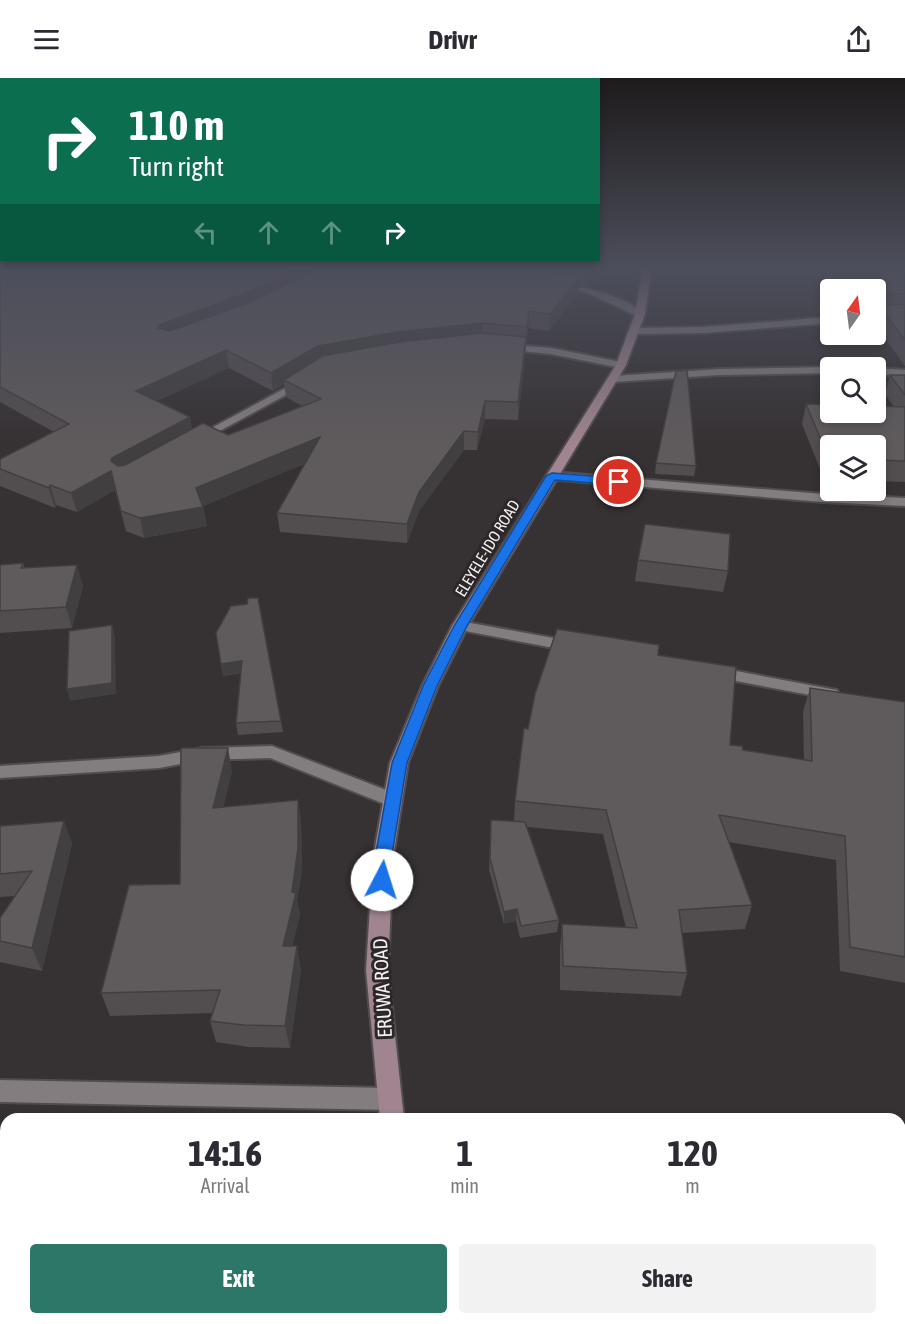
<!DOCTYPE html>
<html lang="en">
<head>
<meta charset="utf-8">
<style>
	body { margin:0; font-family:"Asap Condensed",sans-serif; background:#f2f2f3; color:#2b2b33; height:100vh; display:flex; flex-direction:column; font-size:22px; white-space:nowrap }
	* { box-sizing:border-box; margin:0 }
	p { font-size:20px; color:#7c7c81 }
	.icon { flex:none; width:33px; height:33px; fill:none; stroke:currentColor; stroke-width:2; stroke-linecap:round; stroke-linejoin:round }
	.map { position:relative; flex:1; overflow:hidden }
	.side { position:absolute; left:0px; top:1035px; width:906px; height:212px; display:flex; flex-direction:column; background:#fff; border-radius:18px 18px 0 0; box-shadow:0 3px 9px #0003 }
	.side>* { flex:none }
	.top-card { position:absolute; left:0px; top:0px; width:600px; height:183px; box-shadow:0 3px 9px #0003; background:#0b6e4f; color:#fff; overflow:hidden }
	.needle { width:39px; rotate:14deg }
	.fabs { position:absolute; left:820px; top:201px; display:grid; gap:12px }
	.fabs a { display:grid; place-items:center; width:66px; height:66px; border-radius:6px; background:#fff; box-shadow:0 3px 9px #0003; font-size:30px }
	.pin { position:absolute; display:grid; place-items:center; width:51px; height:51px; color:#fff; margin:-26px; border:3px solid #fff; border-radius:50%; box-shadow:0 2px 6px #0007 }
	.me { position:absolute; width:66px; margin:-33px; rotate:5deg; stroke-linejoin:round; filter:drop-shadow(0 0 4px #0008) }
	.turn { display:flex; align-items:center; gap:21px; height:126px; padding:0 30px; font-size:27px }
	.turn .icon { width:78px; height:78px; stroke-width:2.5 }
	.turn b { display:block; font-size:42px; line-height:51px }
	.lanes { display:flex; align-items:center; height:57px; padding:0 30px; background:#0003; justify-content:center; gap:30px; direction:ltr }
	.lanes .off { opacity:.35 }
	.eta { display:flex; justify-content:space-evenly; align-items:center; height:102px; text-align:center }
	.eta b { font-size:36px; font-weight:700; line-height:42px }
	.cta { display:flex; gap:12px; margin-top:auto; padding:12px 30px }
	.cta a { flex:1; height:69px; border-radius:6px; background:#2d7769; color:#fff; font-size:24px; font-weight:700; line-height:69px; text-align:center }
	.cta a+a { background:#f2f2f3; color:#2b2b33 }
	header { display:flex; justify-content:space-between; align-items:center; height:78px; padding:0 30px; background:#fff; font-size:27px; font-weight:700 }
	.map>svg:first-child { display:block }
</style>
</head>
<body>
<header><svg class="icon" aria-label="menu" viewBox="0 0 24 24"><path d="M4 6h16M4 12h16M4 18h16"/></svg>Drivr<svg class="icon" aria-label="share" viewBox="0 0 24 24"><path d="M12 15V3M7 8l5-5 5 5M5 13v7h14v-7"/></svg></header>
<div class="map">
<svg width="905" height="1246" viewBox="0 0 905 1246">
	<rect width="100%" height="100%" fill="#363133"/>
	<g fill="none" stroke-linecap="round" stroke-linejoin="round">
		<!-- minor casing -->
		<g stroke="#514d4e" stroke-width="4">
			<g id="minor">
				<path d="M521,191c12,-1 19,5 31,9 30,12 67,14 93,36l-8,2 -49,-23 -41,-10z"/>
				<polygon points="831,239 831,245 703,255 634,256 629,253 634,250 703,249"/>
				<polygon points="503,266 551,270 621,284 626,287 621,290 551,276 499,271 498,269"/>
				<polygon points="831,289 834,290 831,290 831,295 719,297 613,304 608,301 613,298 719,291"/>
				<polygon points="876,290 905,292 905,298 876,296"/>
				<polygon points="304,300 308,301 308,305 201,363 197,365 191,361"/>
				<polygon points="552,394 823,416 905,420 905,428 823,424 548,401 546,398 548,395"/>
				<polygon points="460,543 575,564 583,569 575,574 455,551 452,548"/>
				<polygon points="715,589 831,611 837,612 839,616 837,620 831,621 709,598 707,594"/>
				<polygon points="272,668 399,717 402,722 399,727 393,729 387,727 270,680 202,682 159,690 0,700 0,688 159,678 202,670"/>
				<polygon points="0,1002 390,1010 398,1013 402,1021 398,1029 390,1032 0,1024"/>
			</g>
		</g>
		<!-- secondary casing -->
		<g stroke="#514d4e" stroke-width="4">
			<g id="secondary">
				<polygon points="643,191 651,191 645,236 626,287 468,548 438,608 408,685 393,780 388,892 404,1041 380,1041 366,892 373,780 390,685 422,608 452,548 616,287 635,236"/>
				<polygon points="429,1240 458,1240 460,1246 432,1246"/>
			</g>
		</g>
		<!-- minor -->
		<use href="#minor" fill="#837d7f" fill-rule="evenodd"/>
		<!-- secondary -->
		<use href="#secondary" fill="#a08490" fill-rule="evenodd"/>
	</g>
	<!-- wall -->
	<g fill="#524d4f" fill-rule="evenodd">
		<path d="M0,191h595v4l-10,13 -5,-2 -1,9 -30,38 -21,-3 -10,92 -33,-1 -8,31h-13l-45,61 -12,32 -127,-11 -3,-19 29,-50 -103,43 4,20 -63,12 -18,-7 -11,-41 -38,22 -21,-7 -1,3 -55,-22v-27l54,-27 -54,-30zM229,290l44,23 11,-7 2,13 16,9 -74,29 -36,-6 -2,-12 -33,-16z"/>
		<polygon points="826,191 905,191 905,288 876,248 876,212 831,212 831,234 818,233"/>
		<polygon points="890,297 905,297 905,404 876,403 876,368 831,368 831,402 824,401 802,346 806,326 894,329 885,316"/>
		<polygon points="656,385 696,388 694,398 655,396"/>
		<polygon points="638,482 728,493 723,514 635,503"/>
		<polygon points="23,485 25,490 83,508 72,550 0,555 0,487"/>
		<polygon points="216,555 281,643 283,654 238,657 236,645 241,595 223,598"/>
		<polygon points="658,577 730,667 743,672 804,682 803,634 810,610 905,624 905,905 840,893 836,782 729,764 752,827 745,851 682,855 687,895 681,918 560,912 560,870 562,846 626,850 603,756 527,749 559,842 557,854 520,860 516,843 504,846 489,792 491,742 514,743 515,723 528,651"/>
		<polygon points="232,693 223,729 298,722 301,745 302,793 297,822 300,837 292,868 301,891 290,970 249,969 216,964 210,943 212,935 110,938 101,915 180,806"/>
		<polygon points="64,743 72,766 42,893 0,884 0,840 15,818 0,819 0,748"/>
		<polygon points="6,1240 237,1240 236,1246 0,1246"/>
	</g>
	<!-- shaded-wall -->
	<g fill="#423f40">
		<polygon points="298,191 332,191 162,264 158,250 159,247"/>
		<polygon points="588,191 595,191 595,195 585,208 586,192"/>
		<polygon points="580,199 579,215 549,253 550,236"/>
		<polygon points="529,233 528,250 526,266 527,249"/>
		<polygon points="482,245 482,262 284,302 284,306 273,313 271,295 318,268 398,254"/>
		<polygon points="526,259 525,276 518,342 518,324"/>
		<polygon points="226,272 229,290 140,331 136,313"/>
		<polygon points="485,323 485,341 477,372 478,354"/>
		<polygon points="190,339 193,357 116,402 111,383 112,380"/>
		<polygon points="464,353 464,372 419,433 407,465 407,446 419,414"/>
		<polygon points="320,359 322,378 202,429 203,429 207,448 144,460 140,440 196,410"/>
		<polygon points="111,393 115,412 77,434 71,415"/>
		<polygon points="50,407 56,427 55,430 49,410"/>
		<polygon points="77,487 83,508 72,550 66,529"/>
		<polygon points="112,547 115,558 116,616 70,623 67,611"/>
		<polygon points="242,583 244,594 223,598 221,586"/>
		<polygon points="228,670 232,693 218,753 213,730"/>
		<polygon points="298,722 301,745 302,793 297,822 300,837 287,890 283,868 292,814"/>
		<polygon points="64,743 72,766 42,893 32,870"/>
		<polygon points="517,831 516,843 504,846 504,834"/>
		<polygon points="297,868 301,891 290,970 285,948"/>
		<polygon points="188,1240 193,1240 195,1246 187,1246"/>
		<polygon points="232,1240 237,1240 236,1246 234,1246"/>
	</g>
	<!-- building -->
	<g fill="#5f5a5c" stroke="#423f40" stroke-width="1.5">
		<polygon points="5,191 298,191 243,216 159,247 158,250 170,253 251,224 318,191 545,191 580,199 550,236 529,233 527,249 482,245 398,254 318,268 271,295 226,272 136,313 190,339 112,380 111,383 118,388 125,387 203,345 228,357 321,321 284,302 322,278 399,264 482,255 526,259 518,324 485,323 478,354 464,353 419,414 407,446 277,435 320,359 196,410 203,429 140,440 121,433 111,393 71,415 50,407 49,410 0,391 0,381 69,346 0,309 0,192"/>
		<polygon points="827,191 905,191 905,216 881,216 878,219 881,227 905,226 905,262 876,224 876,212 831,212 831,216 822,215"/>
		<polygon points="687,292 696,388 656,385 676,293"/>
		<polygon points="890,297 905,297 905,317"/>
		<polygon points="806,326 831,327 831,334 876,334 876,328 905,329 905,383 876,382 876,368 831,368 831,381 829,381"/>
		<polygon points="645,446 730,456 728,493 638,482"/>
		<polygon points="23,485 21,490 77,487 66,529 0,533 0,487"/>
		<polygon points="248,520 258,520 281,643 236,645 242,583 221,586 216,555 231,528 247,526"/>
		<polygon points="112,547 112,605 67,611 69,553"/>
		<polygon points="557,551 659,567 658,577 736,589 730,667 742,668 743,672 812,683 810,610 905,624 905,879 850,869 845,758 719,737 752,827 679,832 687,895 563,888 562,846 637,850 606,732 515,723 524,650 528,651 535,616"/>
		<polygon points="181,670 228,670 213,730 298,722 298,770 292,814 296,815 283,868 297,868 285,948 243,947 210,943 220,912 101,915 129,807 180,806"/>
		<polygon points="491,742 525,744 559,842 521,848 517,831 504,834 490,780"/>
		<polygon points="64,743 32,870 0,863 0,840 32,793 0,796 0,748"/>
		<polygon points="0,1073 6,1073 6,1240 188,1240 187,1246 0,1246"/>
	</g>
	<!-- sky -->
	<linearGradient id="sky" x2="0" y2="1"><stop stop-color="#1e1b1c"/><stop offset="0.52" stop-color="#4c4e5b"/><stop offset="1" stop-color="#4c4e5b" stop-opacity="0"/></linearGradient>
	<rect width="905" height="365" fill="url(#sky)"/>
	<!-- route -->
	<polygon fill="#1a73e8" stroke="#114b97" stroke-width="1.5" points="552,395 619,400 624,404 619,407 555,402 467,548 437,608 407,685 387,807 382,809 376,807 373,802 375,780 392,685 423,608 454,548 546,398"/>
	<g text-anchor="middle" dominant-baseline="central" stroke-width="6" stroke-linejoin="round" paint-order="stroke">
		<!-- street labels -->
		<g font-size="16" fill="#f4f0f2" stroke="#2c2729">
			<text transform="translate(487 470) rotate(-59)">ELEYELE-IDO ROAD</text>
		</g>
		<!-- near-street labels -->
		<g font-size="20" fill="#f4f0f2" stroke="#2c2729">
			<text transform="translate(382 910) rotate(-93)">ERUWA ROAD</text>
		</g>
	</g>
</svg>
<div class="fabs">
<a><svg class="needle" viewBox="-14 -14 28 28"><path d="M0-13l5 13h-10z" fill="#e53935"/><path d="M0 13l5-13h-10z" fill="#7c7c81"/></svg></a>
<a><svg class="icon" aria-label="search" viewBox="0 0 24 24"><circle cx="10" cy="10" r="6"/><path d="M15 15l6 6"/></svg></a>
<a><svg class="icon" aria-label="layers" viewBox="0 0 24 24"><path d="M12 4l9 5-9 5-9-5zM3 14l9 5 9-5"/></svg></a>
</div>
<div class="pin" style="left:619px;top:404px;background:#d93025"><svg class="icon" aria-label="arrive" viewBox="0 0 24 24"><path d="M6 21V4h12l-3 4 3 4H6"/></svg></div>
<svg class="me" style="left:382px;top:802px" viewBox="-20 -20 40 40"><circle r="19" fill="#fff"/><path d="M0-13L10 11 0 6-10 11z" fill="#1a73e8"/></svg>
<div class="top-card">
<div class="turn"><svg class="icon" aria-label="right" viewBox="0 0 24 24"><path d="M7 20v-9h11M14 6l5 5-5 5"/></svg><div><b>110 m</b>Turn right</div></div>
<div class="lanes"><svg class="icon off" aria-label="left" viewBox="0 0 24 24"><path d="M17 20v-9H6M10 6l-5 5 5 5"/></svg><svg class="icon off" aria-label="ahead" viewBox="0 0 24 24"><path d="M12 20V5M6 11l6-6 6 6"/></svg><svg class="icon off" aria-label="ahead" viewBox="0 0 24 24"><path d="M12 20V5M6 11l6-6 6 6"/></svg><svg class="icon" aria-label="right" viewBox="0 0 24 24"><path d="M7 20v-9h11M14 6l5 5-5 5"/></svg></div>
</div>
<section class="side">
<div class="eta">
<div><b>14:16</b><p>Arrival</p></div>
<div><b>1</b><p>min</p></div>
<div><b>120</b><p>m</p></div>
</div>
<div class="cta"><a>Exit</a><a>Share</a></div>
</section>
</div>
</body>
</html>
